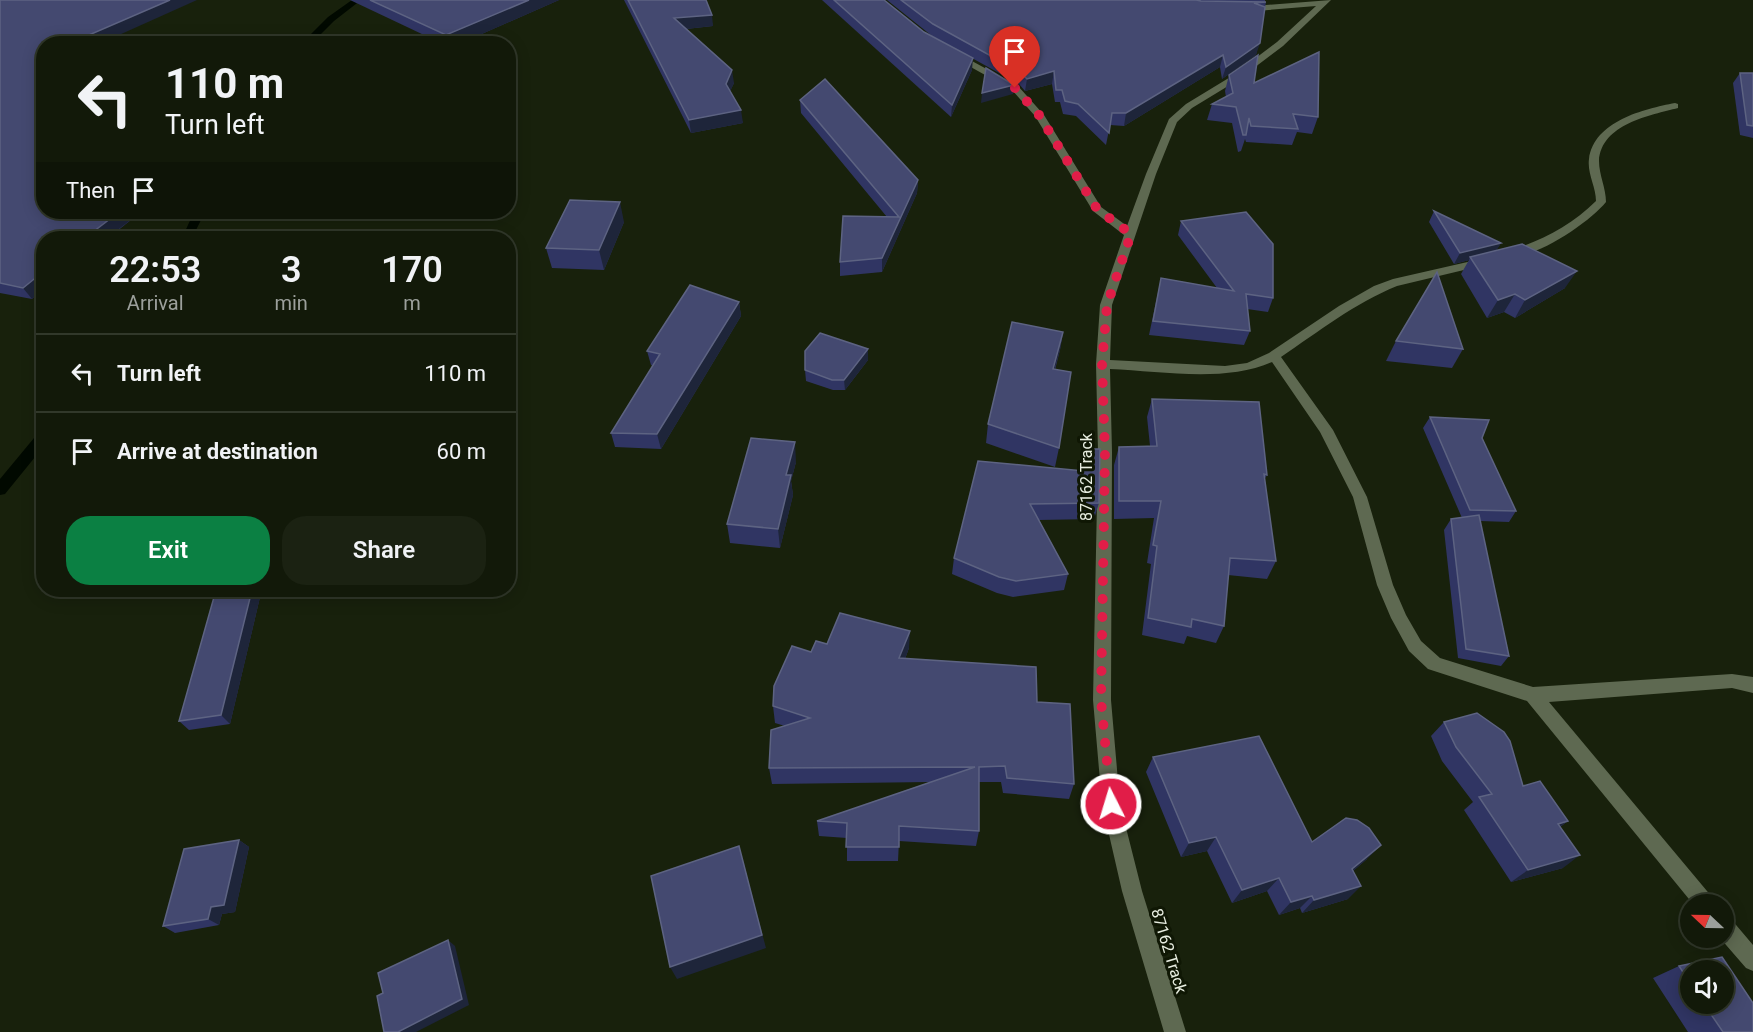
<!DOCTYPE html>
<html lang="en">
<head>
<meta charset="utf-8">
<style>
	body { margin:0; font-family:Roboto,sans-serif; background:#1b2212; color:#f1f3f6; height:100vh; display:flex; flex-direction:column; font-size:22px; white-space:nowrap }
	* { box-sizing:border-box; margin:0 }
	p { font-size:20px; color:#9ca09c }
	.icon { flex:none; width:33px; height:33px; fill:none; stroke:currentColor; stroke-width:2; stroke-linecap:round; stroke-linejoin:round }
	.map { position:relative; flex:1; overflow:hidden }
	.panel { position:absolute; left:36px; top:231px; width:480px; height:366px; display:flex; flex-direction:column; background:#121909; border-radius:24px; box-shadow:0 3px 15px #0003,0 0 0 2px #31382a }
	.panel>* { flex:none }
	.guide { position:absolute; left:36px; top:36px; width:480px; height:183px; border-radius:24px; box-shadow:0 3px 15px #0003,0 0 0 2px #31382a; background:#121909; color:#f1f3f6; overflow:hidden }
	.needle { width:39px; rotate:292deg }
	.tools { position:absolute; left:1680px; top:894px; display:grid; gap:12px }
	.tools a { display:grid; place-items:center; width:54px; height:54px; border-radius:50%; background:#121909; box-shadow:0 3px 15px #0003,0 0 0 2px #31382a; font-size:30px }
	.pin { position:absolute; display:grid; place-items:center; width:51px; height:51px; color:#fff; margin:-62px -26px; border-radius:50% 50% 50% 0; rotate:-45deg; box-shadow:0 0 6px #0007 }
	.pin .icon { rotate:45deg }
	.me { position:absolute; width:66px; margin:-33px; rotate:355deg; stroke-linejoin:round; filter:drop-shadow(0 0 4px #0008) }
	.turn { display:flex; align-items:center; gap:21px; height:126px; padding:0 30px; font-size:27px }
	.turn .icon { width:78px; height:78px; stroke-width:2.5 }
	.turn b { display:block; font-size:42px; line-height:51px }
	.then { display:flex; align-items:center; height:57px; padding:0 30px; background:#0003; gap:12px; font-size:22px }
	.eta { display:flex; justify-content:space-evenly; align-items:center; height:102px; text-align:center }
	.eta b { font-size:36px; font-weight:600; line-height:42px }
	.primary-button { display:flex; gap:12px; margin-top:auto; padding:12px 30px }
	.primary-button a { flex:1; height:69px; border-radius:24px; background:#0b8043; color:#fff; font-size:24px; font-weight:600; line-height:69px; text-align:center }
	.primary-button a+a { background:#1b2212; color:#f1f3f6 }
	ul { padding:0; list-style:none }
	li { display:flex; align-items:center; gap:18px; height:78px; padding:0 30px; border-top:2px solid #31382a }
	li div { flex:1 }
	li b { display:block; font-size:22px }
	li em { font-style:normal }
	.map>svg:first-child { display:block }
</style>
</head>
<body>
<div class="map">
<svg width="1753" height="1032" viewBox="0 0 1753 1032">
	<rect width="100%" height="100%" fill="#18210c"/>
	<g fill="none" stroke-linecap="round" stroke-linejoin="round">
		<!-- stream -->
		<g fill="#010900" fill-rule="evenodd">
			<polygon points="352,0 361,0 334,21 311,44 301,44 328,17"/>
			<polygon points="194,212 205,212 192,238 182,238"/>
			<polygon points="44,431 44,446 5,494 0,495 0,479 39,432"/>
		</g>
		<!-- minor -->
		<g fill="#5e6951" fill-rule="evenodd">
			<path d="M1331,0l-48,46 -45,34 -46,28 -15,14 -21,52 -44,131 -2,55 115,6 22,-3 22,-10 70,-47 35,-20 19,-7 92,-21 4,2v4l-92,22c-42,17 -79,46 -116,71l52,73 34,67 26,88 13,30 15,26 19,17 93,29 199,-13 21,3v16l-21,-5 -183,14 163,195 3,7h-22l-166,-203 -99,-32 -19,-18 -18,-33 -14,-33 -24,-88 -33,-65 -48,-70c-48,21 -111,9 -162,7l2,83 -1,248 9,104 22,87 44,141h-22l-42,-141 -20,-87 -9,-104 5,-248 -2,-88 4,-59 24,-70 -31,-24 -58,-95 -23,-26 -61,-34 8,-2 59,32 26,29 57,92 26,19 19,-52 23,-55 17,-15 46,-28 45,-34 39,-36 -72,6 -4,-3 1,-2z"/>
			<path d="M1675,103l3,1v4c-27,7 -77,16 -79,53 0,14 7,27 7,41 -16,20 -74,60 -100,54v-4c34,-11 64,-25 90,-51 0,-14 -9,-28 -7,-42 5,-38 55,-50 86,-56z"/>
			<polygon points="1724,916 1731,919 1753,945 1753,971 1746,968 1720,938 1724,938"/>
		</g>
	</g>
	<!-- wall -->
	<g fill="#303563" fill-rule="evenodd">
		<polygon points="0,0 44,44 44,212 141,212 32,299 0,293"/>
		<polygon points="350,0 559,0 459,44 443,44"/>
		<polygon points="624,0 706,0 713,26 686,29 734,83 730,91 743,123 691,133"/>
		<polygon points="822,0 884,0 972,70 951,117"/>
		<polygon points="887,0 1265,0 1265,2 1266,2 1256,55 1222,79 1220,67 1124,126 1110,125 1106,145 1076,116 1063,114 1060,102 1055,102 1052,84 1025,91 1019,84 932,36"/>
		<polygon points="1740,73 1753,73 1753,138 1740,135 1733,83"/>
		<polygon points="1229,75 1254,83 1318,117 1312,134 1297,132 1292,145 1246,142 1245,139 1241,151 1238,152 1232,123 1207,120 1212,104 1226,97 1225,91"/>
		<polygon points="800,100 918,180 917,193 882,272 840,276 840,262 887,217 801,113"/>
		<polygon points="1434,211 1501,243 1496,250 1565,288 1515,318 1504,312 1487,318 1461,274 1469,260 1454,264 1429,222"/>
		<polygon points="1181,221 1273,298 1268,312 1247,309 1250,331 1244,345 1149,335 1161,278 1217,288 1178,235"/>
		<polygon points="624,222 604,270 552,268 546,248"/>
		<polygon points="739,302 741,316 661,449 615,447 611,433 653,366 651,365 647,351"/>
		<polygon points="1063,332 1060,350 1055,370 1059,448 1055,467 986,443 988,424"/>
		<polygon points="1396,341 1463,349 1452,368 1386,361"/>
		<polygon points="868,349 868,360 845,390 833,390 806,381 805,370"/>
		<polygon points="1152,399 1267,475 1264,480 1276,561 1267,579 1228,575 1224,626 1216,643 1187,636 1184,644 1142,635 1151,564 1147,563 1154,518 1114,519 1114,465 1119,447 1150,446 1147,417"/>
		<polygon points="1430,417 1482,438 1516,511 1509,522 1480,521 1509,656 1501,666 1458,658 1444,530 1451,519 1462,518 1423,428"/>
		<polygon points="978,461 1099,503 1094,519 1039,520 1068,574 1064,590 1013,597 997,593 952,574 954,558"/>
		<polygon points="796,462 791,481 793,495 780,548 730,543 727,524"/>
		<polygon points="261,593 230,724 189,730 179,721"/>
		<polygon points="827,644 909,648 905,659 1037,702 1074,784 1069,799 1003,793 1001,782 979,782 979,831 976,846 899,841 898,861 847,861 847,838 819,836 817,821 930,782 772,784 769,768 785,726 775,723 773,706 811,652"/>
		<polygon points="1444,722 1523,786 1568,821 1560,827 1563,868 1511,882 1464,810 1473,802 1442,761 1431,736"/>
		<polygon points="1153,757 1312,842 1367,859 1353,871 1348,899 1302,913 1300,908 1279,915 1267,891 1232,903 1207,851 1181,857 1146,772"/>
		<polygon points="239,840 249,847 235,912 222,914 219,925 175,933 163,926"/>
		<path d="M1722,957l31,46v29h-65l-35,-54 26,-12zM1690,970h34v34h-34z"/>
	</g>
	<!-- shaded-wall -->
	<g fill="#1e253a">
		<polygon points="170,0 197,0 99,44 76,44 75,41"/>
		<polygon points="529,0 559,0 459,44 449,44 446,35"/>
		<polygon points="712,15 713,26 676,30 674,18"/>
		<polygon points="1260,43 1256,55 1222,79 1226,67"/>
		<polygon points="1223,55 1220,67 1124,126 1126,113"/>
		<polygon points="973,58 972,70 951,117 952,105"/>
		<polygon points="732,70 734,83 728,96 726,84"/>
		<polygon points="1054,71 1052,84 1025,91 1027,79"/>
		<polygon points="1014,85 1013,94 981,103 982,93"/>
		<polygon points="741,110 743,123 691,133 689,120"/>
		<polygon points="918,180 917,193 882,272 882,258"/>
		<polygon points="620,202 624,222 604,270 599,250"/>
		<polygon points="119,212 141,212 107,238 85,238"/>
		<polygon points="1501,243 1495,253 1470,257 1469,260 1454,264 1460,253"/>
		<polygon points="44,271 44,290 32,299 23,288"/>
		<polygon points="1577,271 1565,288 1515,318 1525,300"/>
		<polygon points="1515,294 1504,312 1487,318 1498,300"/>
		<polygon points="739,302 741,316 661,449 657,434"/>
		<polygon points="1063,332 1060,350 1049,388 1053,369"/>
		<polygon points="868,349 868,360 845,390 844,380"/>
		<polygon points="795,442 796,462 791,481 793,495 780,548 778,529 786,475"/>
		<polygon points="252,590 259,590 261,593 230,724 221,715"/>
		<polygon points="910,631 909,648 899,675 899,658"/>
		<polygon points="1568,821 1551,833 1558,824"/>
		<polygon points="1216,837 1207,851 1181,857 1189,843"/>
		<polygon points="239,840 249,847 235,912 222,914 219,925 208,919 211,907"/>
		<polygon points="1381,845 1367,859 1339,883 1352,869"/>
		<polygon points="739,846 766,948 677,979 670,967"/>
		<polygon points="1580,855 1563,868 1511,882 1528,870"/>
		<polygon points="1279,878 1267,891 1232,903 1242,890"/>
		<polygon points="1361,886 1348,899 1302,913 1314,900"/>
		<polygon points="1312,896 1300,908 1279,915 1291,902"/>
		<polygon points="448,940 455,946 469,1005 416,1032 398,1032"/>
	</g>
	<!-- building -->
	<g fill="#444970" stroke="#5d6382" stroke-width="1.5">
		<polygon points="0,0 170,0 75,41 82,44 44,44 44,212 119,212 85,238 44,238 44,271 23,288 0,283"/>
		<polygon points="370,0 529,0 446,35"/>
		<polygon points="628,0 706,0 712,15 674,18 732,70 726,84 741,110 689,120"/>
		<polygon points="834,0 884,0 924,32 973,58 952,105"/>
		<polygon points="901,0 1196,0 1201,1 1266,2 1254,3 1265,7 1260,43 1226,67 1223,55 1126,113 1112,113 1109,133 1078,104 1065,101 1062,90 1056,90 1054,71 1027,79 1020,72 933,24"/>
		<polygon points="1319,52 1318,117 1293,114 1298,129 1251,126 1249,118 1246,135 1243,135 1236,107 1212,104 1233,93 1229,75 1258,55 1254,83"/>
		<polygon points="986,68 1014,85 982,93"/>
		<polygon points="1740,73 1753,73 1753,126 1747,125"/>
		<polygon points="825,79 918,180 882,258 840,262 843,216 899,217 800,100"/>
		<polygon points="570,200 620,202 599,250 546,248"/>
		<polygon points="1434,211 1501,243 1460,253"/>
		<polygon points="1246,212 1273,244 1273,298 1246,294 1250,331 1153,321 1161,278 1234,291 1181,221"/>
		<polygon points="1522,244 1577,271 1525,300 1515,294 1498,300 1470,257"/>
		<polygon points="1437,272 1463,349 1396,341"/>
		<polygon points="690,285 739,302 657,434 611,433 660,354 647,351"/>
		<polygon points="1012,322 1063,332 1053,369 1071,372 1059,448 988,424"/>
		<polygon points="820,333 868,349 844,380 832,380 805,370 805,351"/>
		<polygon points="1152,399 1259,402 1267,475 1264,474 1276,561 1230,558 1224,626 1192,619 1191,627 1148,618 1157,546 1153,545 1161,501 1119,501 1119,447 1157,446"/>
		<polygon points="1430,417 1489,420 1482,438 1516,511 1470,510"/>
		<polygon points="751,438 795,442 786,475 791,475 778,529 727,524"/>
		<polygon points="1089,449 1100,449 1099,503 1030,504 1068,574 1016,581 999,577 954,558 978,461 1084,471"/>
		<polygon points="1479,515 1509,656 1466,649 1451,519"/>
		<polygon points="216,590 252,590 221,715 179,721"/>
		<polygon points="840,613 910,631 899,658 1036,667 1037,702 1070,704 1074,784 1007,778 1005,766 979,767 979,831 899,826 899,847 846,847 847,823 817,821 975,767 769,768 771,730 810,718 773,706 774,686 792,646 811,652 816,641 827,644"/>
		<polygon points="1477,713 1504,732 1510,741 1523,786 1540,781 1568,821 1558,824 1580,855 1528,870 1479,797 1492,794 1456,747 1444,722"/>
		<polygon points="1259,736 1312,842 1346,818 1357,820 1369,828 1381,845 1352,869 1361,886 1314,900 1312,896 1291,902 1279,878 1242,890 1216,837 1189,843 1153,757"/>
		<polygon points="239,840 224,905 211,907 208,919 163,926 184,849"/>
		<polygon points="739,846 762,935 670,967 651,876"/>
		<polygon points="448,940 462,999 398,1032 384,1032 377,996 383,993 378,973"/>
		<polygon points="1722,957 1753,1003 1753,1032 1723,1032 1704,1004 1724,1004 1724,970 1690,970 1690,983 1679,966"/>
	</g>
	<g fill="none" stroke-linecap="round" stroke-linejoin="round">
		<!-- route -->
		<polyline stroke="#e11d48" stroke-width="10" stroke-dasharray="0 18" points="1015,88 1039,115 1097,209 1131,234 1107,305 1102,364 1105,452 1101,700 1111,804"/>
	</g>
	<g text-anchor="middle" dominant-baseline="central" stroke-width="6" stroke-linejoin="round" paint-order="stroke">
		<!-- street labels -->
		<g font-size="16" fill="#e8eee1" stroke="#0f1704">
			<text transform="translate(1086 477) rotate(-90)">87162 Track</text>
			<text transform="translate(1169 951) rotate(73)">87162 Track</text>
		</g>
	</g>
</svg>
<div class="tools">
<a><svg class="needle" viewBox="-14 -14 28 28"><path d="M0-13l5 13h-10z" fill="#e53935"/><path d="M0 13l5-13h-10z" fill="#9ca09c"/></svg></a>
<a><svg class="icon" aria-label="sound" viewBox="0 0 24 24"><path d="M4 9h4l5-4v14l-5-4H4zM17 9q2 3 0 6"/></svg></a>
</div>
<div class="pin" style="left:1015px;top:88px;background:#d93025"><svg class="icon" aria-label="arrive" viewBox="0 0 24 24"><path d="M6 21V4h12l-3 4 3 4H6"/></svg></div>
<svg class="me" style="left:1111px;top:804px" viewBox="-20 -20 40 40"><circle r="17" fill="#e11d48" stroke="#fff" stroke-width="3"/><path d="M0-11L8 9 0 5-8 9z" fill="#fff"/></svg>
<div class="guide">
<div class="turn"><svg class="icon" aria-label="left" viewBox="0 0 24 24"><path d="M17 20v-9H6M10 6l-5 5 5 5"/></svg><div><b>110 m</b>Turn left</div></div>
<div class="then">Then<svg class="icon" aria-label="arrive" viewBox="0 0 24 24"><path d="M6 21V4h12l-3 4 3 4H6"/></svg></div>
</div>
<section class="panel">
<div class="eta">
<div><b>22:53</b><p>Arrival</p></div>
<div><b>3</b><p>min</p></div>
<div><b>170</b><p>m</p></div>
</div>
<ul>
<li><svg class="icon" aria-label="left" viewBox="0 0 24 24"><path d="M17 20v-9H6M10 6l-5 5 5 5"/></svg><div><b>Turn left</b></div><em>110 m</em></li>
<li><svg class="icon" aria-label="arrive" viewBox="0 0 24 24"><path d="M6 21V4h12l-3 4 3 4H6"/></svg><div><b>Arrive at destination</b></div><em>60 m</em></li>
</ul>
<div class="primary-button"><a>Exit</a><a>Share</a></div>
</section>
</div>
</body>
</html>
